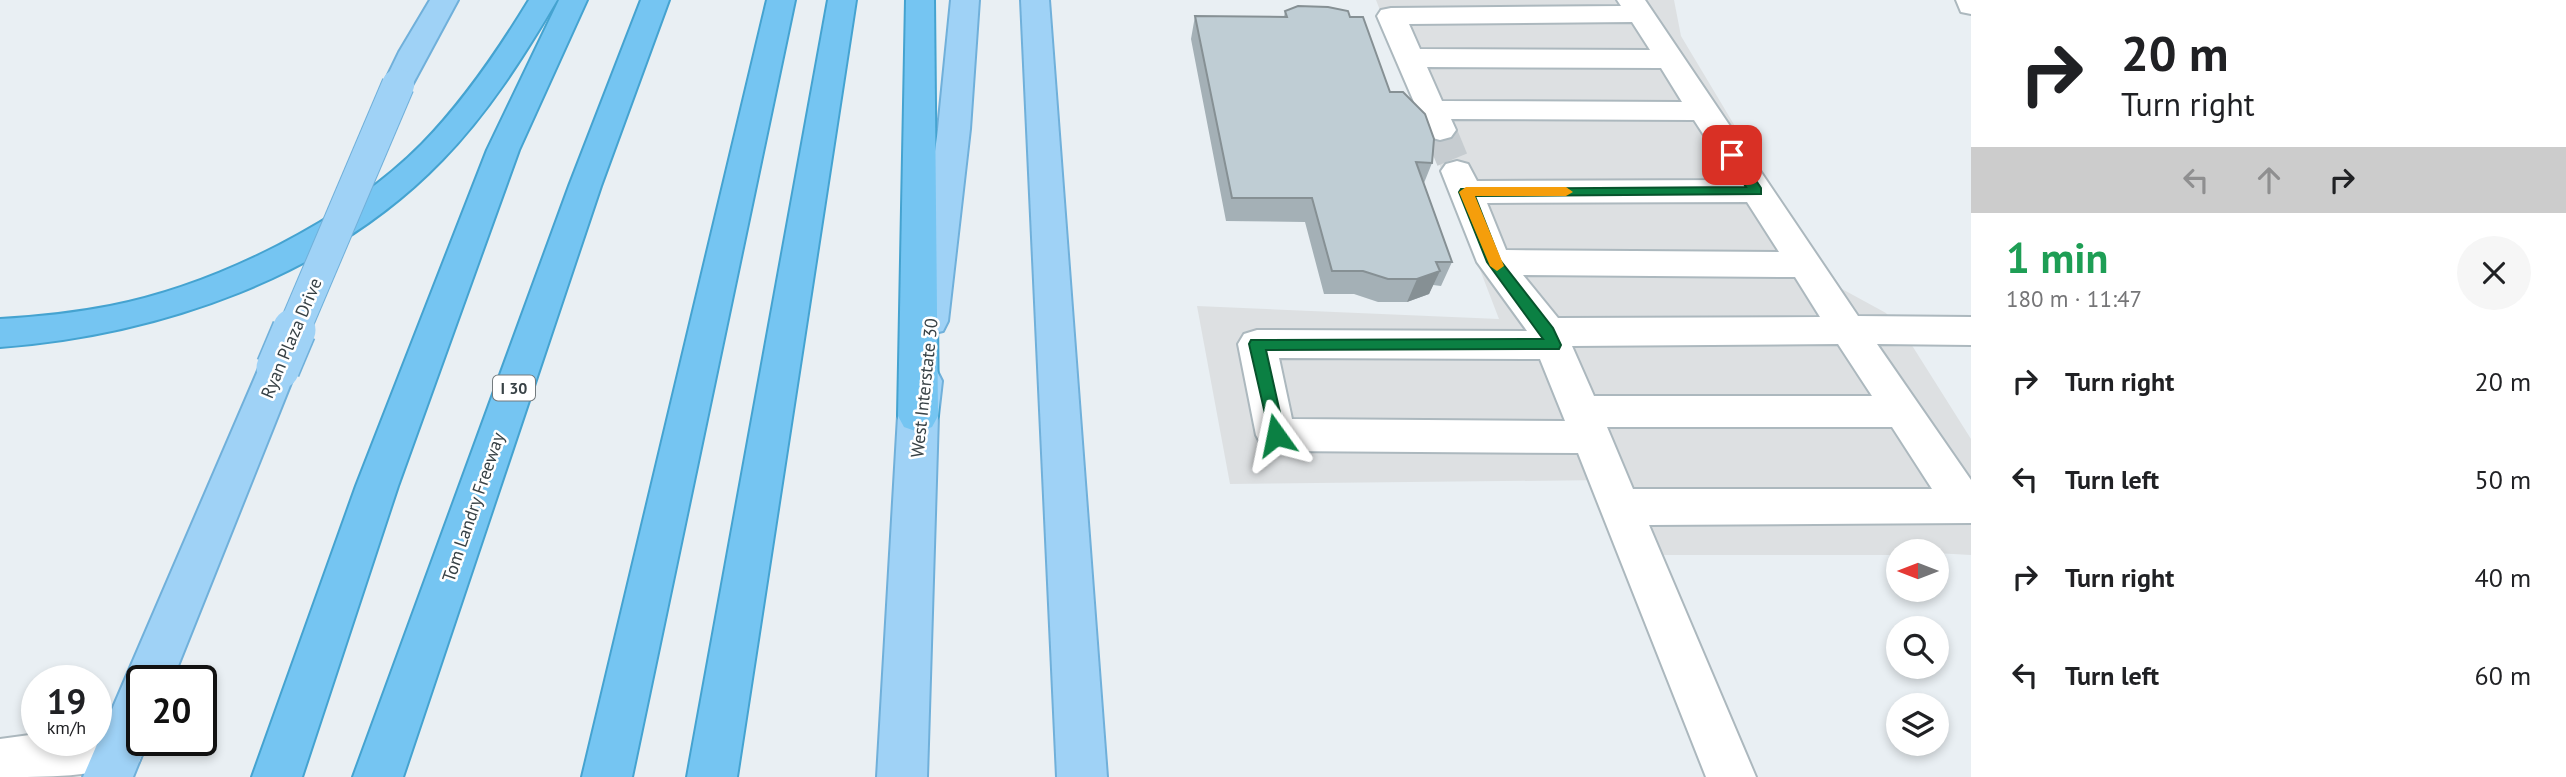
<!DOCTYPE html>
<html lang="en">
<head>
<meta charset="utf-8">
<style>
	body { margin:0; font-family:"PT Sans",sans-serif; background:#f6f6f6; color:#202124; height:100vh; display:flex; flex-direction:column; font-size:26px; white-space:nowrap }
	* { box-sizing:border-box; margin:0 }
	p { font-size:23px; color:#757577 }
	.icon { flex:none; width:38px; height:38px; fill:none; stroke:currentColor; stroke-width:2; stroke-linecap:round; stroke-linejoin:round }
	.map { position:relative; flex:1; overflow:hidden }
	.sheet { display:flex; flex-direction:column; background:#fff; width:595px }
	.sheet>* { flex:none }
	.top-card { background:#fff; color:#202124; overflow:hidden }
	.needle { width:46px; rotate:270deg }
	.controls { position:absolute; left:1886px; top:539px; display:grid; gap:14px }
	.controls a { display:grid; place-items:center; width:63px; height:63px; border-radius:50%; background:#fff; box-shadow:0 4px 10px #0003; font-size:35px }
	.speed { position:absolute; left:21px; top:665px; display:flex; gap:14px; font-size:35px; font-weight:700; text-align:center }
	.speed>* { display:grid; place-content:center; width:91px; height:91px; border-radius:50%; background:#fff; box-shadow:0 4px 10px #0003; line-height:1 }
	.speed small { font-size:18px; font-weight:400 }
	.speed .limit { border:4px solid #111; border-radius:10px; background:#fff; color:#111 }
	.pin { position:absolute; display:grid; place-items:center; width:60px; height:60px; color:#fff; margin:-30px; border-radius:14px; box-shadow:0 4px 10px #0006 }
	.me { position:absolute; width:77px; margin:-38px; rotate:348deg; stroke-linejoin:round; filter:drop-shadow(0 0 5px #0008) }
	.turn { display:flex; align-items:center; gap:24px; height:147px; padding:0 35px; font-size:32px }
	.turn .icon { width:91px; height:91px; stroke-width:2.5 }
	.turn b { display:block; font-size:49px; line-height:60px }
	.lanes { display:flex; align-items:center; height:66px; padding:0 35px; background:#0003; justify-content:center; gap:35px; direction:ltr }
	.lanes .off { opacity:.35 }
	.round { display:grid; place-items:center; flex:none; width:74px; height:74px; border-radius:37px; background:#f6f6f6 }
	.overview { display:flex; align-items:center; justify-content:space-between; height:119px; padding:0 35px }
	h1 { font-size:42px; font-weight:700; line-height:52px; color:#1e9e55 }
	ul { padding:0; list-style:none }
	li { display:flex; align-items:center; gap:21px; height:98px; padding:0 35px }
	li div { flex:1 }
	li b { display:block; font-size:26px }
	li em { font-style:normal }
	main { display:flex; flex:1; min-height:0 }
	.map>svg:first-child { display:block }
</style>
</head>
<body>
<main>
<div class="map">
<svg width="1971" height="777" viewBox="0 0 1971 777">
	<rect width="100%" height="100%" fill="#e9eff3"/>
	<!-- parking -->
	<polygon fill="#dde0e2" points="1376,0 1674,0 1681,36 1769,183 1842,289 1886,313 1913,347 1971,439 1971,555 1899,551 1899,555 1640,555 1608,480 1230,484 1197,306 1499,319"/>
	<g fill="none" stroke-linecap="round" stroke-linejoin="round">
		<!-- minor-tunnel -->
		<polyline stroke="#c6ccd0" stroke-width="32" stroke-dasharray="32 16" stroke-linecap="butt" points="1440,130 1457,171"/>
		<!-- minor casing -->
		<g stroke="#acb8be" stroke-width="4">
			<g id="minor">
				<path d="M1617,0h28l213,316 113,1v28l-94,-1 94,136v43l-322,2 107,252h-50l-128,-324 -302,-2 -14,-5 -6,-11 -18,-91 6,-10 13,-4 270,1 -50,-69 -36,-91 5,-7 11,-3 11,3 9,17 256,-1 -39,-60 -243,-1 5,11 -5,7 -11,3 -11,-3 -52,-121 4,-6 10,-2 230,-2zM1632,22l18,28 -230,-1 -11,-25zM1427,67l234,1 21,34 -240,-1zM1747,202l32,50 -273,-2 -19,-47zM1523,275l272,2 25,40 -262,1zM1838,344l34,52h-278l-22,-50zM1279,358l261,1 25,62 -273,-2zM1607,427h285l40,62h-299z"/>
				<polygon points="1956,0 1971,0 1971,14 1961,12"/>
				<path d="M122,721l17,7 3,12 4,5 -7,17c-44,15 -92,15 -139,15v-38l37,-5v6h59v-15z"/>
			</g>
		</g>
		<!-- major casing -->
		<g stroke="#70b0da" stroke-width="4">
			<g id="major">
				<polygon points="430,0 458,0 409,91 398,94 387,91 383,85 399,52"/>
				<polygon points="951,0 979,0 970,129 948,321 943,331 930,334 917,331 912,321 938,129"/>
				<polygon points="1021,0 1049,0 1107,777 1057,777"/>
				<polygon points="278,353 291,358 297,368 172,681 142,681 142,740 148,740 133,777 83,777 259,368 265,358"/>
				<polygon points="923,366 937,371 942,381 938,416 927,777 877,777 898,416 904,381 909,371"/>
			</g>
		</g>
		<!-- highway casing -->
		<g stroke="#45a3d0" stroke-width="4">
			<g id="highway">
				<path d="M529,0h28c-33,56 -69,113 -115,160 -113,117 -283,175 -442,187v-28c37,-2 74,-6 110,-13 106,-21 236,-85 312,-162 42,-43 76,-93 107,-144z"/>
				<polygon points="559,0 587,0 519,150 398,486 302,777 252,777 356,486 487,150"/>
				<polygon points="641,0 669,0 601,186 403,777 353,777 569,186"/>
				<polygon points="767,0 795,0 632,777 582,777"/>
				<polygon points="828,0 856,0 737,777 687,777"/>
				<polygon points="906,0 934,0 938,416 932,427 918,432 904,427 898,416"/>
			</g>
		</g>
		<!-- minor -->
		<use href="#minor" fill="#fff" fill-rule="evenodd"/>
		<!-- major -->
		<use href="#major" fill="#9fd2f6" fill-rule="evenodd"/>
		<!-- highway -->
		<use href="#highway" fill="#75c5f2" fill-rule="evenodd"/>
		<!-- major-bridge-far1 casing -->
		<g stroke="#70b0da" stroke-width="34" stroke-linecap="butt">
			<polyline id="major-bridge-far1" points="293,332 398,85"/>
		</g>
		<!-- major-bridge casing -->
		<g stroke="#70b0da" stroke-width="46" stroke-linecap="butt">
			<polyline id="major-bridge" points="278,368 294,330"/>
		</g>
		<!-- major-bridge-far1 -->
		<use href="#major-bridge-far1" stroke="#9fd2f6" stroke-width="32"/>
		<!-- major-bridge -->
		<use href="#major-bridge" stroke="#9fd2f6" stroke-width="43"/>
	</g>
	<!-- wall -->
	<polygon fill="#a4b0b6" points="1285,11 1350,17 1390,92 1432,163 1424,183 1452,262 1441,286 1433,285 1429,294 1407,302 1378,302 1354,294 1324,294 1305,222 1226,221 1191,39 1195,16 1284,17"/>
	<!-- shaded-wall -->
	<polygon fill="#869094" points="1440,271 1429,294 1407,302 1417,279"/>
	<!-- building -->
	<polygon fill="#bfcdd4" stroke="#869094" stroke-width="2" points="1298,6 1328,7 1348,11 1350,17 1363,17 1390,92 1403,92 1425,114 1434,139 1432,163 1416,162 1452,262 1436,262 1440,271 1417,279 1388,279 1363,271 1332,271 1312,198 1232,198 1195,16 1287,17 1285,11"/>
	<!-- route -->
	<polygon fill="#0b8043" stroke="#07532c" stroke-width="2" points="1732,150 1737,152 1761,188 1761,194 1475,196 1500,260 1553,328 1561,345 1559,349 1266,350 1285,435 1282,440 1271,440 1249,344 1251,340 1543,339 1487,262 1459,192 1461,189 1746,187 1725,155"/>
	<!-- slow -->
	<polygon fill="#f59e0b" points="1466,187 1566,187 1573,192 1566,196 1475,196 1504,266 1497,271 1490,266 1459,192"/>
	<g text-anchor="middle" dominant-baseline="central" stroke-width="5" stroke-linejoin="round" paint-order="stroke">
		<!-- shield labels -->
		<rect fill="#fff" stroke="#747b7e" stroke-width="2" x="493" y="375.5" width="42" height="25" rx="5"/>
		<g font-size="16" font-weight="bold" fill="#384246">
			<text x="514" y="388">I 30</text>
		</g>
		<!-- street labels -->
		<g font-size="18" fill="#384246" stroke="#fff">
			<text transform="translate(291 338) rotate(-67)">Ryan Plaza Drive</text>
			<text transform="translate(924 388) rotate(-84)">West Interstate 30</text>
			<text transform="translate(473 507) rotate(-71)">Tom Landry Freeway</text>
		</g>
	</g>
</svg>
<div class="controls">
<a><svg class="needle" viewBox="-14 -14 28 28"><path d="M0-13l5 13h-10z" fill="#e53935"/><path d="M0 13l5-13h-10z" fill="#757577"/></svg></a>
<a><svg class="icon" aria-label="search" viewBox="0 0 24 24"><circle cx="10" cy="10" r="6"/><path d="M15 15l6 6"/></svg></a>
<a><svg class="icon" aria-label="layers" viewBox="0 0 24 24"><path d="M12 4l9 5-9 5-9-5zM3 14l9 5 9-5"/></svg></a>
</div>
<div class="speed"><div>19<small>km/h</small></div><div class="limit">20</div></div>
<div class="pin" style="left:1732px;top:155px;background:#d93025"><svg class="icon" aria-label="arrive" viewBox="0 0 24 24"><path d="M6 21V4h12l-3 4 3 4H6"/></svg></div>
<svg class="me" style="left:1276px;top:435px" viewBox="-20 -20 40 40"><path d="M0-17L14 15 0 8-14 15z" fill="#0b8043" stroke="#fff" stroke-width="4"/></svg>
</div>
<section class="sheet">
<div class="top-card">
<div class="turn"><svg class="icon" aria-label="right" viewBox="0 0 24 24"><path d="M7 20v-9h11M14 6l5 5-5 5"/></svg><div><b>20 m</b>Turn right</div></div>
<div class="lanes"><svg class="icon off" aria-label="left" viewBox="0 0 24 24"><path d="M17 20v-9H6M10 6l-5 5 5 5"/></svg><svg class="icon off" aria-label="ahead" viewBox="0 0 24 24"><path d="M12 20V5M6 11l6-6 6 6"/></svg><svg class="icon" aria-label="right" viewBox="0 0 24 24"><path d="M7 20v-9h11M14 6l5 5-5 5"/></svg></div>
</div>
<div class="overview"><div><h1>1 min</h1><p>180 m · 11:47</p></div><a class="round"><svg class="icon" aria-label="close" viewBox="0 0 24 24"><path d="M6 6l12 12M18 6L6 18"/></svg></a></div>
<ul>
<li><svg class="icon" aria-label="right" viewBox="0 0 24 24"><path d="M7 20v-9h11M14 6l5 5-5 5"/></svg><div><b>Turn right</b></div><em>20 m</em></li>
<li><svg class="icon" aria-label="left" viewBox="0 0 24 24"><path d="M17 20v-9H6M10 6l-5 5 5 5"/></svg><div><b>Turn left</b></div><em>50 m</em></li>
<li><svg class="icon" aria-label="right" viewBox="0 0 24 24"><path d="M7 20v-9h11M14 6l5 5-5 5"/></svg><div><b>Turn right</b></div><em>40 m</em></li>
<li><svg class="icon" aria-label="left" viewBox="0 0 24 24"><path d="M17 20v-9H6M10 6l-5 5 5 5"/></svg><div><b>Turn left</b></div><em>60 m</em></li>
</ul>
</section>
</main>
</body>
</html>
